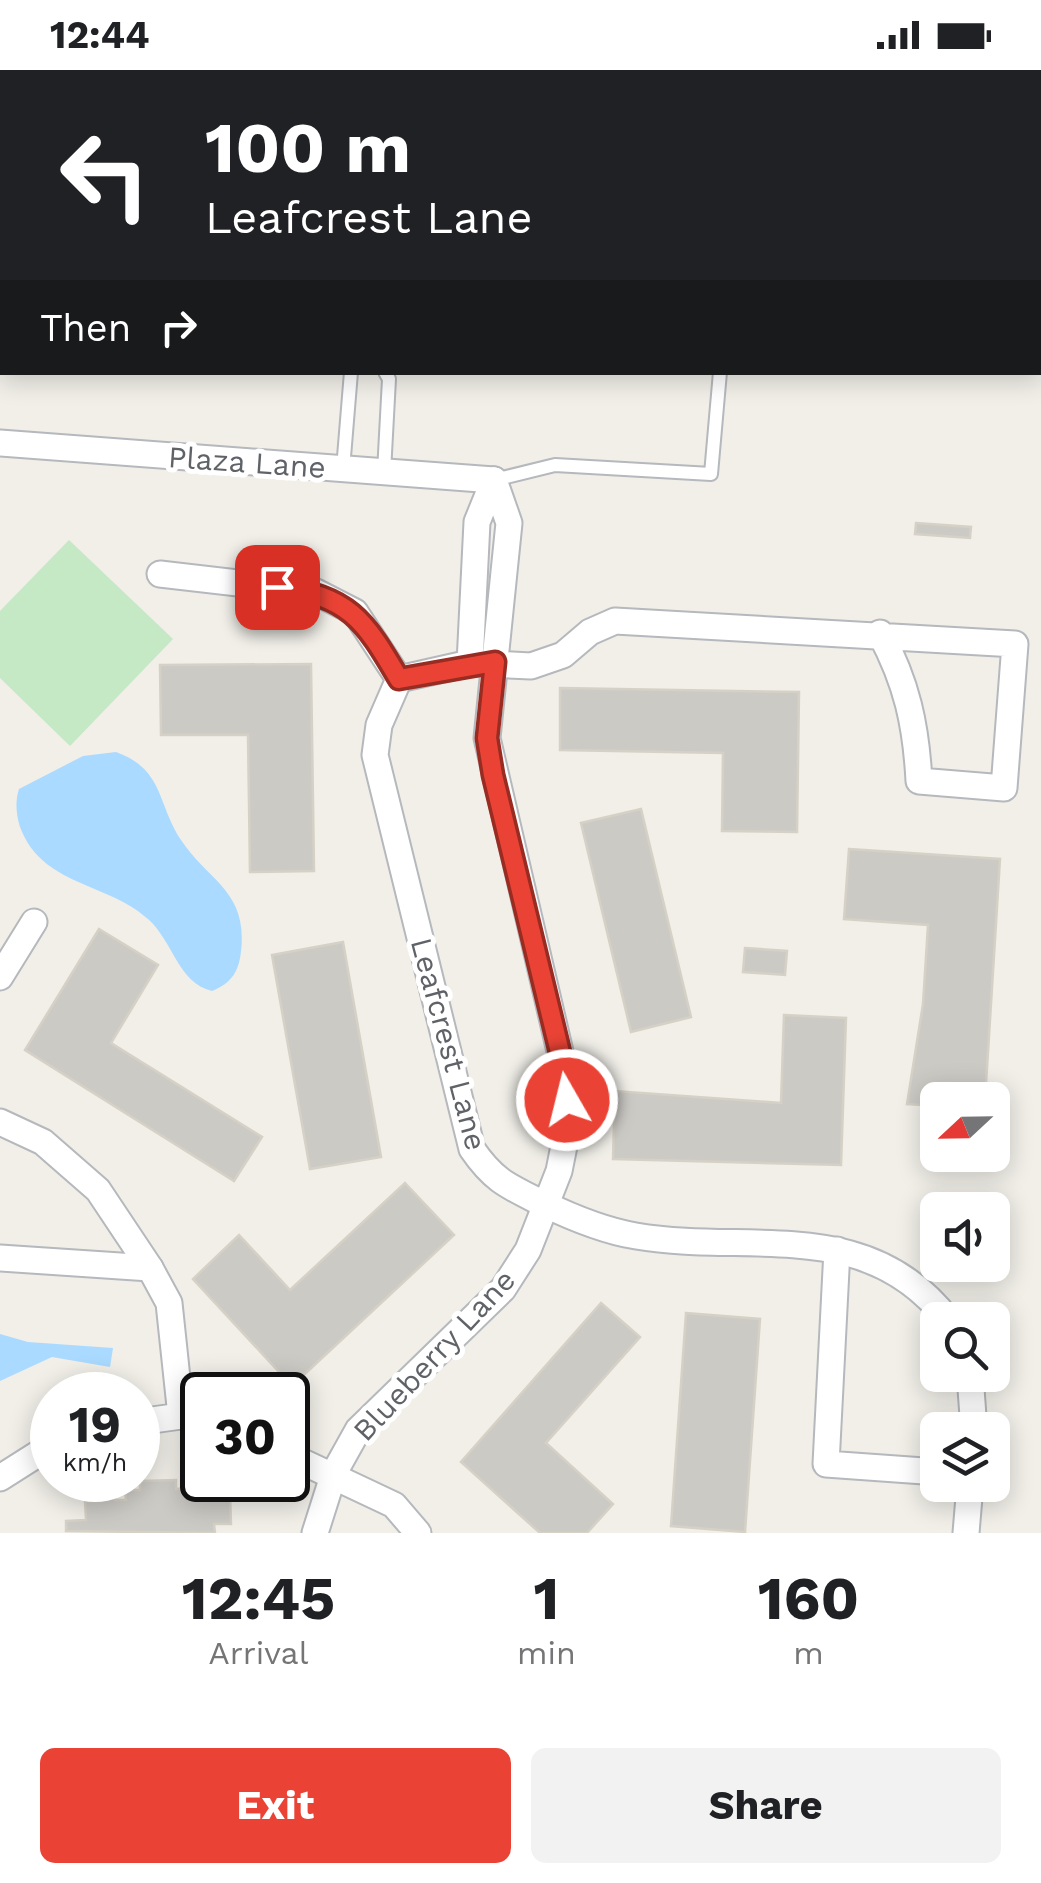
<!DOCTYPE html>
<html lang="en">
<head>
<meta charset="utf-8">
<style>
	body { margin:0; font-family:"Work Sans",sans-serif; background:#f2f2f2; color:#202124; height:100vh; display:flex; flex-direction:column; font-size:38px; white-space:nowrap }
	* { box-sizing:border-box; margin:0 }
	p { font-size:32px; color:#757577 }
	.icon { flex:none; width:55px; height:55px; fill:none; stroke:currentColor; stroke-width:2; stroke-linecap:round; stroke-linejoin:round }
	.map { position:relative; height:1463px; overflow:hidden }
	.side { display:flex; flex-direction:column; background:#fff; flex:1 }
	.side>* { flex:none }
	.hud { position:absolute; left:0px; top:0px; width:1042px; height:305px; box-shadow:0 5px 25px #0003; background:#202124; color:#fff; overflow:hidden }
	.needle { width:65px; rotate:248deg }
	.controls { position:absolute; left:920px; top:1012px; display:grid; gap:20px }
	.controls a { display:grid; place-items:center; width:90px; height:90px; border-radius:15px; background:#fff; box-shadow:0 5px 25px #0003; font-size:50px }
	.speed { position:absolute; left:30px; top:1302px; display:flex; gap:20px; font-size:50px; font-weight:700; text-align:center }
	.speed>* { display:grid; place-content:center; width:130px; height:130px; border-radius:50%; background:#fff; box-shadow:0 5px 25px #0003; line-height:1 }
	.speed small { font-size:25px; font-weight:400 }
	.speed .limit { border:5px solid #111; border-radius:15px; background:#fff; color:#111 }
	.pin { position:absolute; display:grid; place-items:center; width:85px; height:85px; color:#fff; margin:-42px; border-radius:20px; box-shadow:0 5px 15px #0006 }
	.me { position:absolute; width:110px; margin:-55px; rotate:352deg; stroke-linejoin:round; filter:drop-shadow(0 0 8px #0008) }
	.turn { display:flex; align-items:center; gap:35px; height:210px; padding:0 40px; font-size:45px }
	.turn .icon { width:130px; height:130px; stroke-width:2.5 }
	.turn b { display:block; font-size:70px; line-height:85px }
	.then { display:flex; align-items:center; height:95px; padding:0 40px; background:#0003; gap:20px; font-size:38px }
	.eta { display:flex; justify-content:space-evenly; align-items:center; height:170px; text-align:center }
	.eta b { font-size:60px; font-weight:700; line-height:70px }
	.primary-button { display:flex; gap:20px; margin-top:auto; padding:20px 40px }
	.primary-button a { flex:1; height:115px; border-radius:15px; background:#ea4335; color:#fff; font-size:40px; font-weight:700; line-height:115px; text-align:center }
	.primary-button a+a { background:#f2f2f2; color:#202124 }
	.status { display:flex; justify-content:space-between; align-items:center; height:70px; padding:0 50px; background:#fff; direction:ltr }
	.status svg { height:28px; fill:currentColor }
	.map>svg:first-child { display:block }
</style>
</head>
<body>
<div class="status"><b>12:44</b><svg viewBox="0 0 49 12"><path d="M0 12V9h3v3zM5 12V6h3v6zM10 12V3h3v9zM15 12V0h3v12zM26 1h20v11H26zM47 4h2v5h-2z"/></svg></div>
<div class="map">
<svg width="1041" height="1463" viewBox="0 0 1041 1463">
	<rect width="100%" height="100%" fill="#f1efe8"/>
	<!-- green -->
	<polygon fill="#c5e8c5" points="69,470 173,569 70,676 0,608 0,541"/>
	<!-- water -->
	<g fill="#aadaff">
		<path d="M116,682c48,17 41,52 65,88 27,41 67,51 60,111 -2,20 -9,32 -29,40 -34,-8 -39,-50 -64,-72 -41,-37 -106,-33 -128,-92 -4,-13 -5,-26 -1,-38l64,-33z"/>
		<polygon points="0,1264 28,1272 113,1278 110,1297 52,1287 0,1311"/>
	</g>
	<!-- building -->
	<g fill="#cccac5" stroke="#d6d1c6" stroke-width="2.5">
		<polygon points="172,0 569,0 172,2"/>
		<polygon points="916,453 971,457 970,468 915,464"/>
		<polygon points="311,594 314,801 250,802 248,665 161,665 160,595"/>
		<polygon points="560,618 799,622 797,762 722,761 723,683 560,680"/>
		<polygon points="641,739 691,947 631,962 581,753"/>
		<polygon points="849,779 1000,789 985,1030 938,1030 938,1036 907,1034 923,934 928,855 844,849"/>
		<polygon points="99,859 158,895 111,973 262,1067 234,1111 25,980"/>
		<polygon points="343,872 381,1087 310,1099 272,885"/>
		<polygon points="745,878 787,881 785,905 743,902"/>
		<polygon points="784,945 846,948 841,1095 613,1089 615,1021 781,1033"/>
		<polygon points="405,1113 454,1165 292,1316 193,1209 239,1165 290,1220"/>
		<polygon points="601,1233 640,1267 546,1373 613,1434 587,1463 540,1463 461,1392"/>
		<polygon points="686,1243 760,1249 745,1462 671,1456"/>
		<polygon points="176,1410 176,1419 216,1415 216,1423 230,1423 231,1454 214,1454 215,1463 66,1461 66,1451 86,1450 85,1431 97,1431 96,1423 115,1423 115,1430 126,1430 125,1420 140,1420 140,1411"/>
	</g>
	<g fill="none" stroke-linecap="round" stroke-linejoin="round">
		<!-- service casing -->
		<g stroke="#b5b8bc" stroke-width="16">
			<g id="service">
				<polyline points="746,2 747,0"/>
				<polyline points="343,399 351,302"/>
				<polyline points="384,402 389,309 385,302"/>
				<polyline points="494,410 555,395 711,404 720,302"/>
			</g>
		</g>
		<!-- minor casing -->
		<g stroke="#b5b8bc" stroke-width="29">
			<g id="minor">
				<polyline points="0,373 494,410"/>
				<path d="M160,504l156,18 39,20 44,67 -20,46 -4,30 97,394c22,32 36,37 70,54 29,14 63,28 94,33 114,19 231,-21 312,84"/>
				<polyline points="470,593 477,452 494,410"/>
				<path d="M399,609l71,-16 61,3 32,-11 27,-23 25,-11 400,23 -11,144 -85,-7c-3,-56 -12,-98 -39,-148"/>
				<polyline points="0,907 34,852"/>
				<polyline points="0,1052 43,1072 98,1120 150,1198 169,1233 181,1346"/>
				<polyline points="837,1180 826,1394 938,1402"/>
				<polyline points="0,1188 150,1198"/>
				<polyline points="970,1305 974,1360"/>
				<polyline points="138,1352 181,1346 202,1350"/>
				<polyline points="288,1385 394,1435 418,1463"/>
				<polyline points="0,1408 52,1375"/>
				<polyline points="315,1463 334,1403 358,1360 503,1219 528,1180 559,1101 568,1056 565,1003 487,668 509,453 494,410"/>
				<polyline points="966,1463 970,1415"/>
			</g>
		</g>
		<!-- service -->
		<use href="#service" stroke="#fff" stroke-width="12"/>
		<!-- minor -->
		<use href="#minor" stroke="#fff" stroke-width="25"/>
	</g>
	<g fill="none" stroke-linecap="round" stroke-linejoin="round">
		<!-- route casing -->
		<g stroke="#982c22" stroke-width="25">
			<path id="route" d="M277,517c72,9 87,32 122,92l96,-17 -8,76 6,37 72,298 2,27"/>
		</g>
		<!-- route -->
		<use href="#route" stroke="#ea4335" stroke-width="18"/>
	</g>
	<g text-anchor="middle" dominant-baseline="central" stroke-width="10" stroke-linejoin="round" paint-order="stroke">
		<!-- street labels -->
		<g font-size="30" fill="#5f6368" stroke="#fff">
			<text transform="translate(247 392) rotate(4)">Plaza Lane</text>
			<text transform="translate(449 974) rotate(75)">Leafcrest Lane</text>
			<text transform="translate(434 1285) rotate(-47)">Blueberry Lane</text>
		</g>
	</g>
</svg>
<div class="controls">
<a><svg class="needle" viewBox="-14 -14 28 28"><path d="M0-13l5 13h-10z" fill="#e53935"/><path d="M0 13l5-13h-10z" fill="#757577"/></svg></a>
<a><svg class="icon" aria-label="sound" viewBox="0 0 24 24"><path d="M4 9h4l5-4v14l-5-4H4zM17 9q2 3 0 6"/></svg></a>
<a><svg class="icon" aria-label="search" viewBox="0 0 24 24"><circle cx="10" cy="10" r="6"/><path d="M15 15l6 6"/></svg></a>
<a><svg class="icon" aria-label="layers" viewBox="0 0 24 24"><path d="M12 4l9 5-9 5-9-5zM3 14l9 5 9-5"/></svg></a>
</div>
<div class="speed"><div>19<small>km/h</small></div><div class="limit">30</div></div>
<div class="pin" style="left:277px;top:517px;background:#d93025"><svg class="icon" aria-label="arrive" viewBox="0 0 24 24"><path d="M6 21V4h12l-3 4 3 4H6"/></svg></div>
<svg class="me" style="left:567px;top:1030px" viewBox="-20 -20 40 40"><circle r="17" fill="#ea4335" stroke="#fff" stroke-width="3"/><path d="M0-11L8 9 0 5-8 9z" fill="#fff"/></svg>
<div class="hud">
<div class="turn"><svg class="icon" aria-label="left" viewBox="0 0 24 24"><path d="M17 20v-9H6M10 6l-5 5 5 5"/></svg><div><b>100 m</b>Leafcrest Lane</div></div>
<div class="then">Then<svg class="icon" aria-label="right" viewBox="0 0 24 24"><path d="M7 20v-9h11M14 6l5 5-5 5"/></svg></div>
</div>
</div>
<section class="side">
<div class="eta">
<div><b>12:45</b><p>Arrival</p></div>
<div><b>1</b><p>min</p></div>
<div><b>160</b><p>m</p></div>
</div>
<div class="primary-button"><a>Exit</a><a>Share</a></div>
</section>
</body>
</html>
